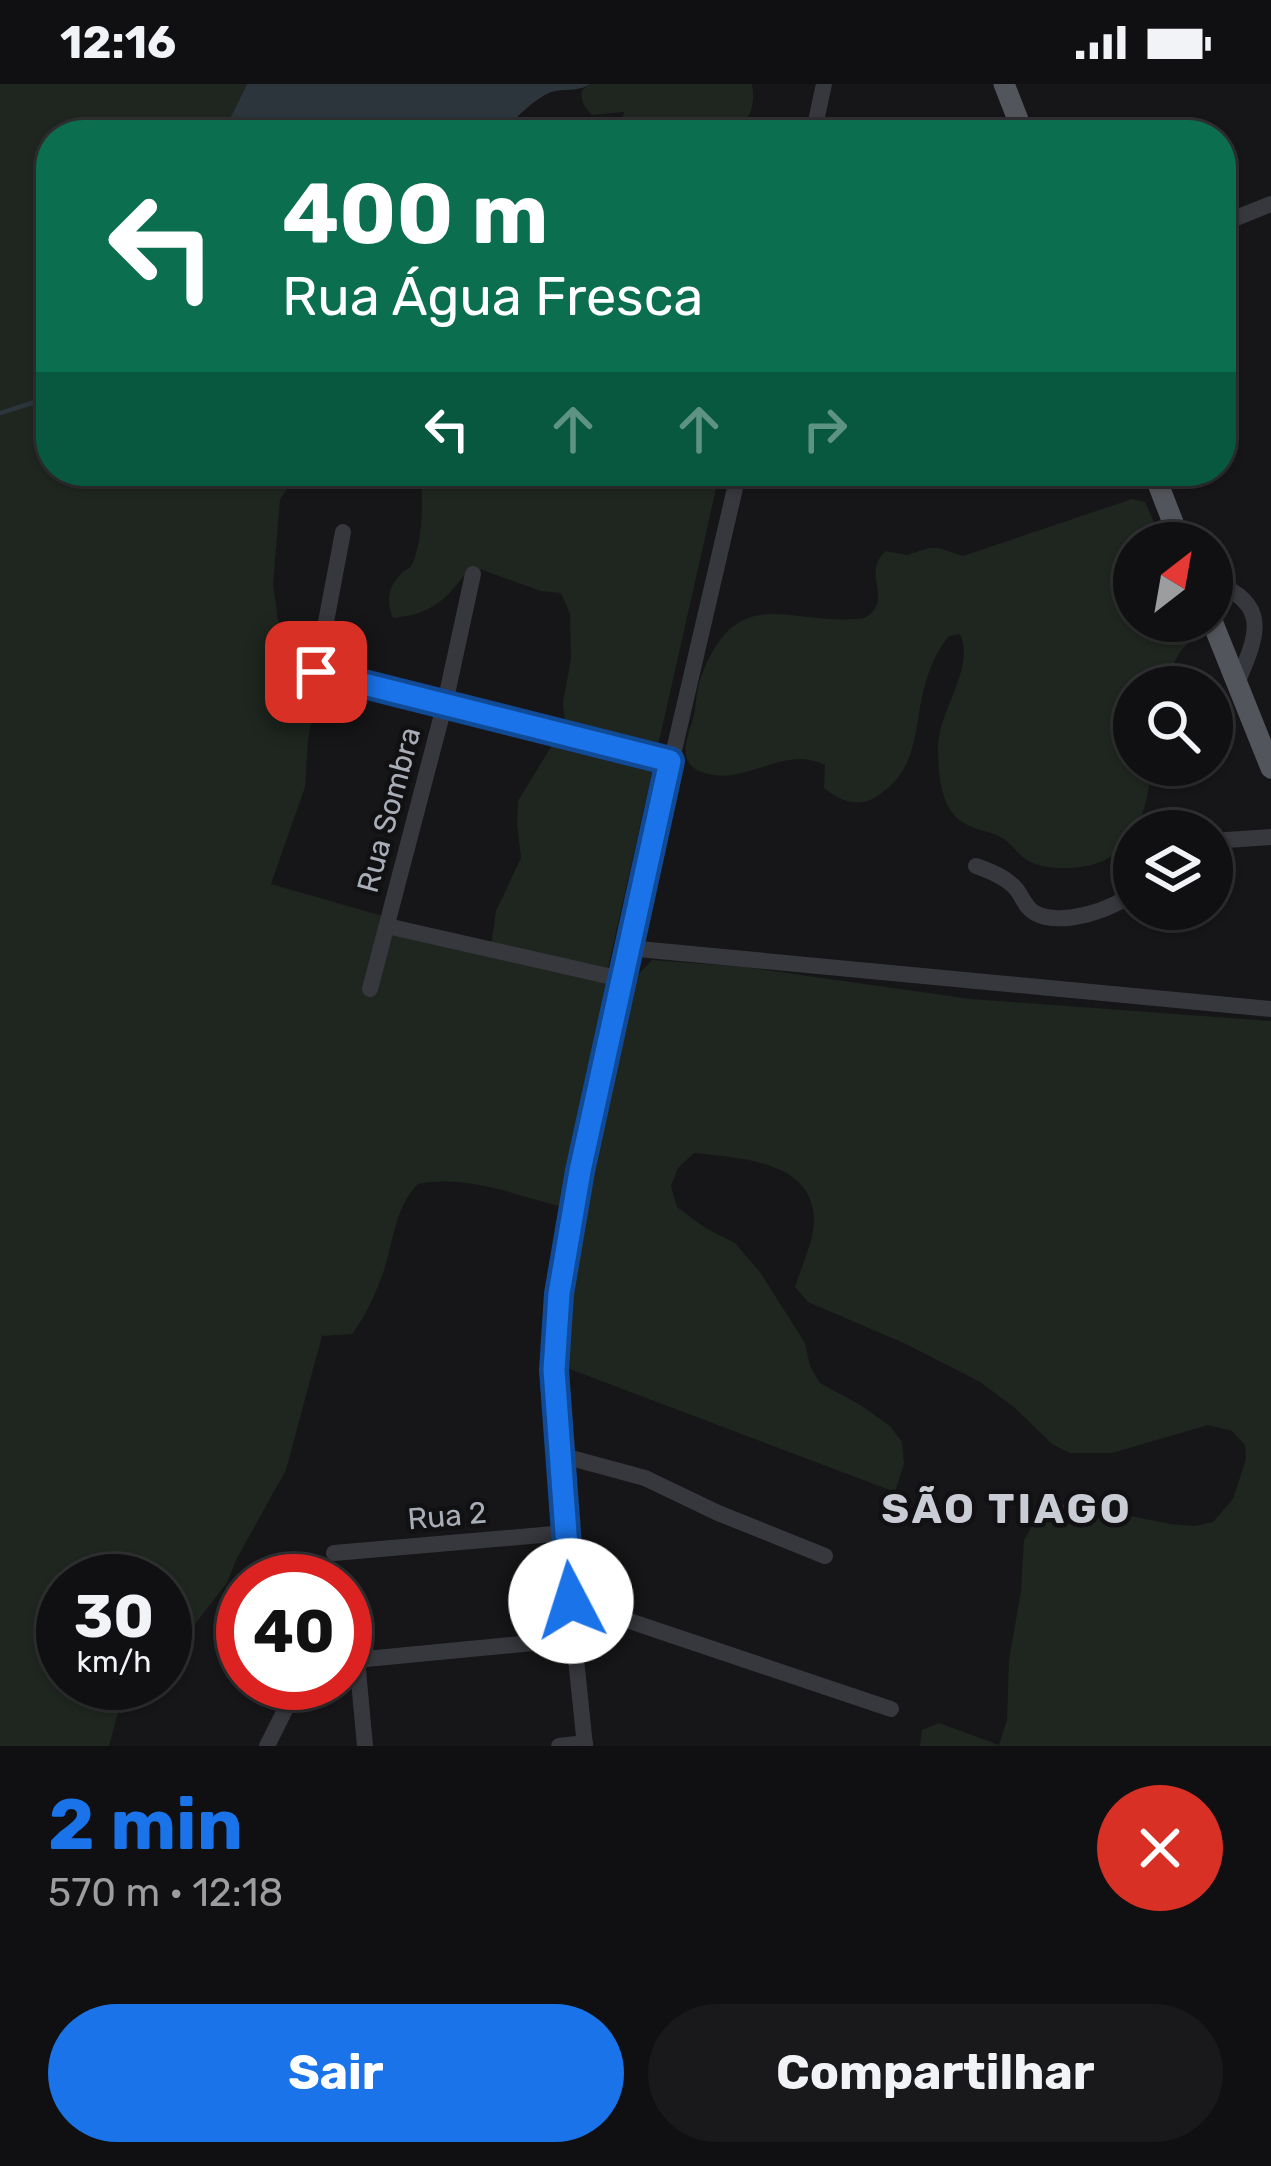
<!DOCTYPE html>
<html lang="pt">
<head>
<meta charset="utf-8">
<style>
	body { margin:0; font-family:Rubik,sans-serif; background:#19191b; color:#f1f3f6; height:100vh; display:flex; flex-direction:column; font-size:45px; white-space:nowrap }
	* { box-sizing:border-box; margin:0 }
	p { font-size:39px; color:#9c9d9f }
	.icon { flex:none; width:66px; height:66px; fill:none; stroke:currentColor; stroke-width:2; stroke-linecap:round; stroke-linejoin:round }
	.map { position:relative; height:1662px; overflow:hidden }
	.sheet { display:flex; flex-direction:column; background:#101012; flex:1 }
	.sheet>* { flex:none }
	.hud { position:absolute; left:36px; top:36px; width:1200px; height:366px; border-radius:48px; box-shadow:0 3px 9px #0004,0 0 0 3px #303032; background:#0b6e4f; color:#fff; overflow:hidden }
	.needle { width:78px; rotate:31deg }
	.controls { position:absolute; left:1113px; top:438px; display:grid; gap:24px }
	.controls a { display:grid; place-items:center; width:120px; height:120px; border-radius:50%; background:#101012; box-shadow:0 3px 9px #0004,0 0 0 3px #303032; font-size:60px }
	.speed { position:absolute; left:36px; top:1470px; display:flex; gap:24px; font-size:60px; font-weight:700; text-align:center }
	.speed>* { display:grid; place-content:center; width:156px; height:156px; border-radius:50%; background:#101012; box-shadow:0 3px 9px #0004,0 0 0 3px #303032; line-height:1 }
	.speed small { font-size:30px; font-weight:400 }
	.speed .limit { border:18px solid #d22; background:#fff; color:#111 }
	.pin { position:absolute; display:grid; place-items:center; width:102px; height:102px; color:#fff; margin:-51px; border-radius:24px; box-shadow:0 6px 18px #0006 }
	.me { position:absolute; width:132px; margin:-66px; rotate:355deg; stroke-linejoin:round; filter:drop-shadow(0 0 9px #0008) }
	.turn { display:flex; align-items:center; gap:42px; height:252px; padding:0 48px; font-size:54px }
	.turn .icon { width:156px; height:156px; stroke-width:2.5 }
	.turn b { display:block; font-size:84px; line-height:102px }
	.lanes { display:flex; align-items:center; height:114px; padding:0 48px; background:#0003; justify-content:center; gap:60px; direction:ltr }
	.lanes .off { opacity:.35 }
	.round { display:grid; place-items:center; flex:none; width:126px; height:126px; border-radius:63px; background:#19191b }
	.summary { display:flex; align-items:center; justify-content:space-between; height:204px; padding:0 48px }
	h1 { font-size:72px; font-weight:700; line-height:90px; color:#1a73e8 }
	.action { display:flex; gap:24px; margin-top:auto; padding:24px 48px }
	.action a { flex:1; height:138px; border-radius:72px; background:#1a73e8; color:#fff; font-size:48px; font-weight:700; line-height:138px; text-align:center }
	.action a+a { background:#19191b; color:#f1f3f6 }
	.status { display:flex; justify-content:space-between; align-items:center; height:84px; padding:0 60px; background:#101012; direction:ltr }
	.status svg { height:33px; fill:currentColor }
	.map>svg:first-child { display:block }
</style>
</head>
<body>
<div class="status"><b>12:16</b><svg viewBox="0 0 49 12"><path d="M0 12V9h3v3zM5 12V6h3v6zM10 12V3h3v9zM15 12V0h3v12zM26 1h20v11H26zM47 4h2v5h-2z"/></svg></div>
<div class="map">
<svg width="1271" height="1662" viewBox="0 0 1271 1662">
	<rect width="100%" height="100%" fill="#161618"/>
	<!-- green -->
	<g fill="#1e261f">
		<path d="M0,0h247l-17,36 -21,15h-158v336h249l-20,28 -7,85 5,36 9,23 26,25 6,19 -11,52 -3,48 -34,97 220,63 5,-36 25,-53 -4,-34 1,-23 47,-77 -2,-22 8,-43 -1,-45 -9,-21 -20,-2 -70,-25c-23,32 -37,48 -78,52 -7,-15 -5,-32 8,-44 9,-9 8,-2 13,-14 10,-28 8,-60 7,-89h299l-115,510 29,5 4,-11 14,-15 92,7 227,32 300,22v725h-351l2,-16 17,-7 60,22 8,-25 2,-60 12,-69 3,-51 17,-29 14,-7 32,3 83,17 25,2 18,-4 20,-23 13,-40 -1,-14 -13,-14 -24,-6 -96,28h-42l-18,-9 -37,-36 -35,-26 -74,-38 -98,-42 -13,-15c6,-20 18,-44 19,-65 1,-62 -75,-64 -120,-69l-16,15 -7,18 6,21 30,22 28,14 25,29 45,71 5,23 10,17 42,23 28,20 12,16 2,22 -9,28 -328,-124 -5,-9 23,-147c-55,-10 -111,-39 -167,-28 -24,24 -24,58 -35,89 -8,22 -17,43 -31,61l-30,2 -36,134 -50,90 -9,23 -39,50 -23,18v-70h-102v102h71l-17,33 -8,30h-109z"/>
		<path d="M590,0h162c10,58 -48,51 -87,51 -25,0 -50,0 -75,0l32,-13 2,-10 -32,3c-7,-7 -12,-15 -10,-25z"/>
		<path d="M1132,415l13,3 18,41h-29v78h63l3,8 -20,23 -19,35h-27v78h19c-7,38 -10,73 -46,94 -21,11 -60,13 -80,1 -11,-7 -16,-18 -28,-24 -17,-7 -37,-8 -48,-25 -11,-15 -13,-44 -13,-62 -1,-37 38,-81 22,-115l-11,2c-11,13 -17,27 -22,42 -15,46 -4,89 -51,119 -18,11 -37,4 -52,-9l1,-23c-43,-22 -81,25 -126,6 -22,-10 -12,-32 -7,-49 5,-15 3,-30 9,-45 37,-99 90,-49 164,-59 30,-18 -5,-45 21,-67l21,4 22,-7h10l24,8z"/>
	</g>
	<!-- water -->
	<path fill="#2c353c" d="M247,0h343c-13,9 -26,3 -41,9 -18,8 -36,28 -49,42h-291l21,-16z"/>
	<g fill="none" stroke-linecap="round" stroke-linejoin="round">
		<!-- stream -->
		<polyline stroke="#2c353c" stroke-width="4.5" points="0,329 51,313"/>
		<!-- minor -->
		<g stroke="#37383d" stroke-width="16">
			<polyline points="813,51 824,0"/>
			<polyline points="1221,140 1271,120"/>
			<path d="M1212,497c59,24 46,53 25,102"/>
			<polyline points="317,588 670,677"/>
			<polyline points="312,612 343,448"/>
			<polyline points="1212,757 1271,753"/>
			<path d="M976,782c14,5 32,12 41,24 6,8 8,17 18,23 25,14 81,-3 99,-22"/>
			<polyline points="387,842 621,895"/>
			<polyline points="628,864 1271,925"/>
			<polyline points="370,905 445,619 473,490"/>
			<polyline points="560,1371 645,1394 718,1429 825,1472"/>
			<polyline points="334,1469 565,1449"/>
			<polyline points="570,1517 891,1625"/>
			<polyline points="357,1575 365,1662"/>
			<polyline points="345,1577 574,1555"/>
			<polyline points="267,1662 290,1616 302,1599"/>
			<polyline points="559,1662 585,1659"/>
			<polyline points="585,1662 570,1517 554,1286 559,1210 580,1087 628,864 739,387"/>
		</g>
		<!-- major -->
		<g stroke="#53555c" stroke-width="21">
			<polyline points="1004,0 1024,51"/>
			<polyline points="1153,387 1181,459"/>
			<polyline points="1212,537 1271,684"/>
		</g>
	</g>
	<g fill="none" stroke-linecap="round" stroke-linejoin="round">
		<!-- route casing -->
		<g stroke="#114b97" stroke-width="30">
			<polyline id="route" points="316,588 670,677 580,1087 559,1210 554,1286 571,1517"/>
		</g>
		<!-- route -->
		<use href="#route" stroke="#1a73e8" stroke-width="21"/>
	</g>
	<g text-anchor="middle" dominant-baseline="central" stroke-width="9" stroke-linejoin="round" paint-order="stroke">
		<!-- street labels -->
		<g font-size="30" fill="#a8adb8" stroke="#111113">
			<text transform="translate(389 726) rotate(-75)">Rua Sombra</text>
			<text transform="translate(447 1432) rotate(-5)">Rua 2</text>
		</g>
		<!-- district labels -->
		<g font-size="42" font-weight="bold" letter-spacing="3" fill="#c9ccd4" stroke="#111113">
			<text x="1007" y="1425">SÃO TIAGO</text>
		</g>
	</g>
</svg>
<div class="controls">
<a><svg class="needle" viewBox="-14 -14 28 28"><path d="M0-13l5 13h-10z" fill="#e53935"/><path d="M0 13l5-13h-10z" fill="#9c9d9f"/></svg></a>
<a><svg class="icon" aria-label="search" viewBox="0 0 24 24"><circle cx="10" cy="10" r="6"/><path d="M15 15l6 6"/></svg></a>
<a><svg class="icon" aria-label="layers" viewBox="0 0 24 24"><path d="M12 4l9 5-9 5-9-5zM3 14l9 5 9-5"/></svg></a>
</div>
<div class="speed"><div>30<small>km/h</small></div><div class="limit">40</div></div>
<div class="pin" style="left:316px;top:588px;background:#d93025"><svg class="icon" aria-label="arrive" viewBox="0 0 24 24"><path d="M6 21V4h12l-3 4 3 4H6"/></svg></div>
<svg class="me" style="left:571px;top:1517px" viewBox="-20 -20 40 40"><circle r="19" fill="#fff"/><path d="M0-13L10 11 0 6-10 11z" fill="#1a73e8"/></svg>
<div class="hud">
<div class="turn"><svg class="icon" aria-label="left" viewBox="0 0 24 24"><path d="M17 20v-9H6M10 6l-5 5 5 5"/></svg><div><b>400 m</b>Rua Água Fresca</div></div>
<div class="lanes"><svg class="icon" aria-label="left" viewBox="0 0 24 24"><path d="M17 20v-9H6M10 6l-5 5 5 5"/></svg><svg class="icon off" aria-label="ahead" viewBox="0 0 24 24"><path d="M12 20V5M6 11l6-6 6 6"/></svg><svg class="icon off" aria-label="ahead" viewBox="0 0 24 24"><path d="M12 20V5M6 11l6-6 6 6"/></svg><svg class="icon off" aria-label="right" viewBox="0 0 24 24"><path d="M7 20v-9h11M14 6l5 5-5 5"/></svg></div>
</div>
</div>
<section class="sheet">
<div class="summary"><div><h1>2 min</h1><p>570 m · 12:18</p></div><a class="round" style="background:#d93025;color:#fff"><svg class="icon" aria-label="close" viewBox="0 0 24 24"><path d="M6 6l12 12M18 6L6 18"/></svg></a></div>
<div class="action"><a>Sair</a><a>Compartilhar</a></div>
</section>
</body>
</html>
